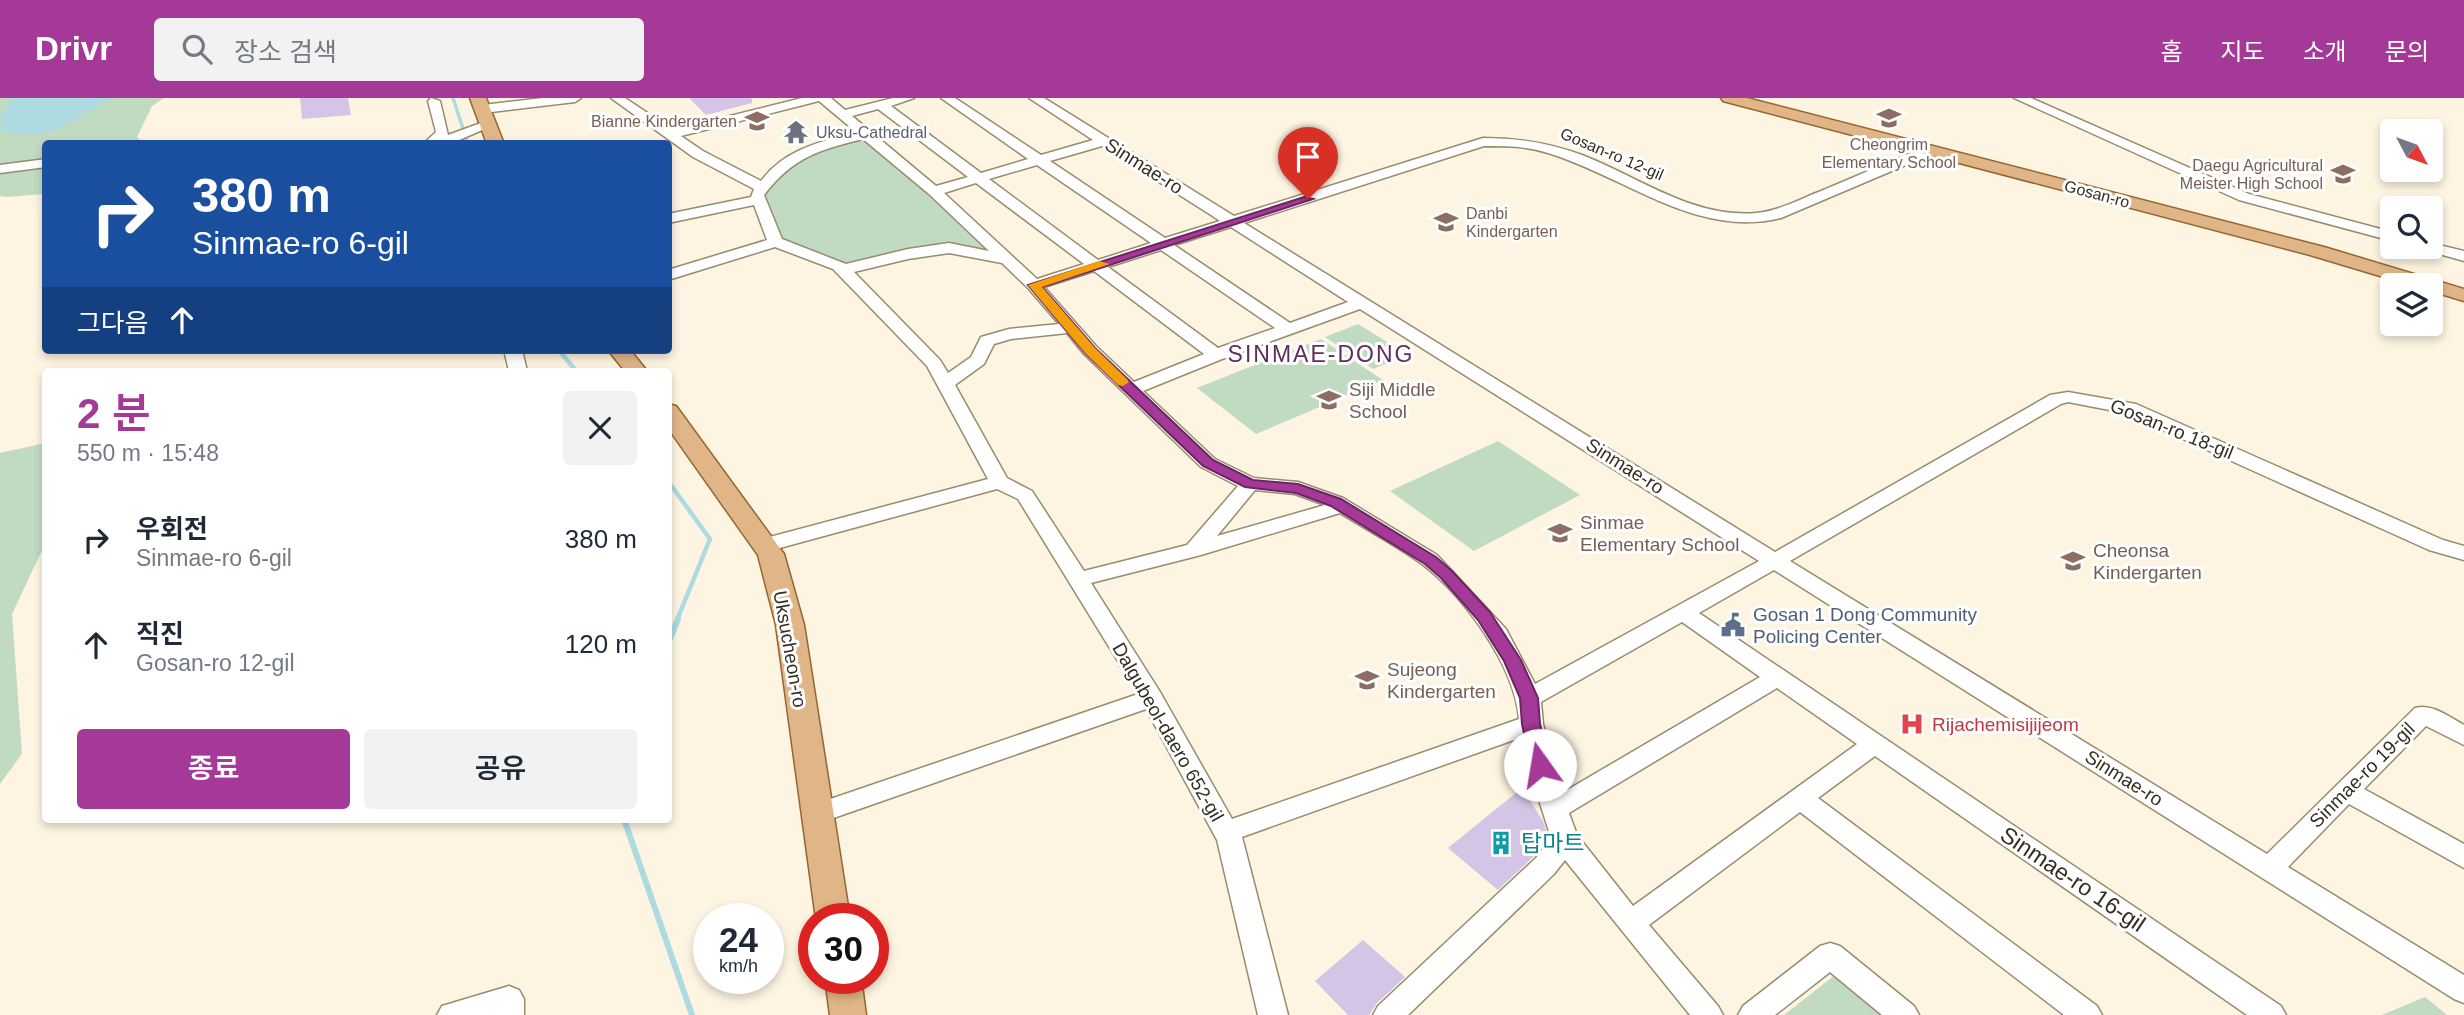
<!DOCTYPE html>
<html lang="ko">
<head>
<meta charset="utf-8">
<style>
	body { margin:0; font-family:Helvetica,"Noto Sans KR",sans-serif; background:#f2f2f3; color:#1f2937; height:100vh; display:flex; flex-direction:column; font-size:26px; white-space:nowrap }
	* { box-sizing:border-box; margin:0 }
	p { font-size:23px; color:#747a83 }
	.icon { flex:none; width:38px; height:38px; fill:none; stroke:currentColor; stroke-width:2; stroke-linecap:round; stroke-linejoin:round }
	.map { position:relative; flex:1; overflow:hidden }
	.panel { position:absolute; left:42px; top:270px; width:630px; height:455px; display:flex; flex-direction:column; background:#fff; border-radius:7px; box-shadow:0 4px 10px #0003 }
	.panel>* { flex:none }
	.guide { position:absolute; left:42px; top:42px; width:630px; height:214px; border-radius:7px; box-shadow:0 4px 10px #0003; background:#1a4fa0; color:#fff; overflow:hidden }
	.needle { width:46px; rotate:131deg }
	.tools { position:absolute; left:2380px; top:21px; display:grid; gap:14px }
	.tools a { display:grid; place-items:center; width:63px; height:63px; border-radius:7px; background:#fff; box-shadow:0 4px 10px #0003; font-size:35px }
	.speed { position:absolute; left:693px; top:805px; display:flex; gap:14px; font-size:35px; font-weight:700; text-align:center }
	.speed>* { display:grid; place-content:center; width:91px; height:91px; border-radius:50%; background:#fff; box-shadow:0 4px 10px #0003; line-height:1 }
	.speed small { font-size:18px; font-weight:400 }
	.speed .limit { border:10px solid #d22; background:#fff; color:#111 }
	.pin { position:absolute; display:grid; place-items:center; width:60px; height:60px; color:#fff; margin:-72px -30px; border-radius:50% 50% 50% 0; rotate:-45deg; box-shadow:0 0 7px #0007 }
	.pin .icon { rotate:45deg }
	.me { position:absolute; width:77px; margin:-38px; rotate:347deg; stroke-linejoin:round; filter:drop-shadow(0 0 5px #0008) }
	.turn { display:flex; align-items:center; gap:24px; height:147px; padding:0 35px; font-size:32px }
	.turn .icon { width:91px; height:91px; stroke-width:2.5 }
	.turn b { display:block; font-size:49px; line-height:60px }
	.then { display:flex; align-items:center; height:66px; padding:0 35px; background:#0003; gap:14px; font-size:26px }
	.round { display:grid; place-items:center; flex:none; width:74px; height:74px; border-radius:7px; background:#f2f2f3 }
	.summary { display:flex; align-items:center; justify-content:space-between; height:119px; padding:0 35px }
	h1 { font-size:42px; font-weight:600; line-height:52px; color:#a53998 }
	.primary-button { display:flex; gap:14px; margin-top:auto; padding:14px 35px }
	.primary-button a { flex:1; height:80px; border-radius:7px; background:#a53998; color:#fff; font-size:28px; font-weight:600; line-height:80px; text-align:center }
	.primary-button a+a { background:#f2f2f3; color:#1f2937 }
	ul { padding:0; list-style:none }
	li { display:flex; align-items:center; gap:21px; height:105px; padding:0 35px }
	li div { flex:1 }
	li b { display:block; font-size:26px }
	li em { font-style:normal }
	header { display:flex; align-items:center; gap:42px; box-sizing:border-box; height:98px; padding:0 35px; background:#a53998; color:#fff }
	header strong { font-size:33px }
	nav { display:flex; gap:38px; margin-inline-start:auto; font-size:24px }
	.search { width:490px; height:63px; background:#f2f2f3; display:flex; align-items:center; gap:18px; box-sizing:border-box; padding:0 24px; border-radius:7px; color:#747a83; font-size:26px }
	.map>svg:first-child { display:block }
</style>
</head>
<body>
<header>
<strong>Drivr</strong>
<div class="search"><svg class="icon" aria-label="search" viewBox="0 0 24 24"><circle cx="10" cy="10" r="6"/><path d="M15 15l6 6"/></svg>장소 검색</div>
<nav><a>홈</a><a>지도</a><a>소개</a><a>문의</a></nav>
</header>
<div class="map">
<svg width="2464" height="917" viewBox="0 0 2464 917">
	<rect width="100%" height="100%" fill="#fdf4e1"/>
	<!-- green -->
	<g fill="#c1dbc2">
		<polygon points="0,0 164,0 152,8 137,39 143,45 46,46 45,96 6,99 0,98"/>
		<polygon points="866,36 1001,156 949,150 849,171 776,144 757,97 782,65"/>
		<polygon points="1358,226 1408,257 1373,271 1325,239"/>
		<polygon points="1321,241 1383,282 1256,336 1197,290"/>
		<polygon points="1498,343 1580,397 1474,453 1390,393"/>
		<polygon points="45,345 45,446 12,516 22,656 0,686 0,355"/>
		<polygon points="1835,877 1885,917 1784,917"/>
		<polygon points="2425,899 2447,917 2382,917"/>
	</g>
	<!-- water -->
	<path fill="#aedae2" d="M13,0h98c-41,23 -57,44 -109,33l-2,-12z"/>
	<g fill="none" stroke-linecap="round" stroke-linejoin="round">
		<!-- stream-far2 -->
		<polyline stroke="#aedae2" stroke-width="3.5" points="453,0 468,46"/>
		<!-- stream-far1 -->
		<g stroke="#aedae2" stroke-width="4.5">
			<polyline points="559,252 576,273"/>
			<polyline points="668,383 710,441 677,522"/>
		</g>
		<!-- stream -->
		<g stroke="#aedae2" stroke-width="6">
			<polyline points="668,546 678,521"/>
			<polyline points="624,721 692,917"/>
		</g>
	</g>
	<!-- building -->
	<g fill="#d4c4e5">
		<polygon points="300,0 348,0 351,17 302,21"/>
		<polygon points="689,0 752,0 752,5 706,17"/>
		<polygon points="1522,690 1543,723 1548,739 1534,758 1498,792 1448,750"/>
		<polygon points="1363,842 1405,879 1376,906 1369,917 1348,917 1315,883"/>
	</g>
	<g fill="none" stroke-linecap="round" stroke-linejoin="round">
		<!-- minor casing -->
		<g stroke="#988b6e" stroke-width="3">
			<g id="minor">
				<polygon points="431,0 440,3 448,37 489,22 496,26 450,46 423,46 436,34 428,3"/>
				<polygon points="543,0 581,0 575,4 483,15 477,11 483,7"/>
				<path d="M611,0h14l48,32 129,-32h29l14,12 48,-12h21l-23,8 90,67 47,-14 -87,-61h14l86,57 52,-15 -64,-42h15l190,118 249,-78c35,0 66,5 99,17 55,21 112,64 174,58 23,-2 44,-14 65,-22 35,-15 69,-29 103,-44h10v6l-153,65c-84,21 -157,-42 -233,-65 -21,-7 -42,-7 -64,-7l-240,77 531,329 275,-157 18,-3 68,12 307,136 21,6v14l-35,-10 -304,-137 -57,-11 -7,2 -271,157 477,293 148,-146c17,-5 34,9 49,17v20l-38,-19 -62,63 100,55v24l-115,-64 -61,63 176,108v28l-10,-4 -680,-429 -75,43 582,393 5,9h-39l-372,-259 -57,42 279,208 5,9h-38l-264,-203 -151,113 69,81 5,9h-33l-125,-155 -11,14 -146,141h-35l5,-9 158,-148 15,-20 -23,-73 -6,-28 -280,100 46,178h-30l-41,-175 -71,-131 -321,112 -9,3 -9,-3 -4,-7 4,-7 331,-113 -120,-195 -21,-10 -232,63 -7,-2 -3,-5 3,-5 230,-61 -61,-113 -94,-97 -58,-22 -107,33v-10l99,-30 -13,-35 -86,18v-9l83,-17 3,-8 -61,-32zM819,3l37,31c-36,10 -71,17 -95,49l-58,-30 -22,-15zM878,11l90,68 -32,9 -84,-70zM863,41l66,55 60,57 -40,-8 -41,6 -62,15 -64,-25 -18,-44c29,-38 55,-45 99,-56zM1102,48l106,67 12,8 -55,17 -115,-77zM1037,67l114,78 -53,17 -109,-81zM976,85l108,81 -47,15 -93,-86zM1231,129l117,75 -58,21 -116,-78zM1161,152l114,78 -57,20 -110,-81zM949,155l53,10 26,25 31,36 -50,5 -28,8 -10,20 -23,16 -8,-13 -86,-88 54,-13zM1094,173l110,83 -70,28 -38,-36 -52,-59zM1360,211l399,252 -224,123 -29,-55 -69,-74 -94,-57 -45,-16 -44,-4 -39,-19 -72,-68 79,-32zM1067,235l17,21 117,113 37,19 -51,59 -103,26 -52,-80 -25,-13 -52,-93 29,-21 10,-20 17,-5zM1255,392l40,4 30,11 -108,31zM1340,415c27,17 56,32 82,51 42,32 93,102 97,155l-287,100 -72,-127 -69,-109 110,-28zM1682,524l78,55 -198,116 -19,-69 -2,-22zM1777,590l80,56 -224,162 -56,-71 -8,-22z"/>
				<polygon points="2014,0 2031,0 2249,96 2392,134 2392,143 2239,102"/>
				<polygon points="46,61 46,69 0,75 0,67"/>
				<polygon points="2431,145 2464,153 2464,163 2425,152 2423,149 2431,149"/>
				<polygon points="504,252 522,252 527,273 509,273"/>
				<polygon points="1830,845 1840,848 1914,908 1919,917 1882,917 1830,874 1775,917 1738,917 1743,908 1820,848"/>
				<polygon points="509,888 519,892 524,901 524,917 437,917 442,908"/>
			</g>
		</g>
		<!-- major casing -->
		<g stroke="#966530" stroke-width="3">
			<g id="major">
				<polygon points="470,0 486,0 504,46 487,46"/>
				<polygon points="1721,0 1747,0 2324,149 2464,191 2464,203 2431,193 2431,187 2410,187 2310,157 1723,3"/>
				<polygon points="608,252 630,252 647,273 625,273"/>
				<polygon points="668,306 676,308 784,456 804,527 850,821 816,821 776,527 758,457 668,330"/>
				<polygon points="825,880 861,880 866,917 830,917"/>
			</g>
		</g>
		<!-- minor -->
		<use href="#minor" fill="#fff" fill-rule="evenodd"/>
		<!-- major -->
		<use href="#major" fill="#e0b588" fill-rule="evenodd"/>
	</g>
	<!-- route -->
	<polygon fill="#a53998" stroke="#6b2563" stroke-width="2" points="1304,99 1313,101 1042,189 1095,250 1213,362 1253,382 1298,386 1341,401 1436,459 1452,473 1490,514 1521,562 1538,600 1540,626 1550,667 1547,672 1534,672 1531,667 1522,626 1520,600 1504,563 1478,522 1441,480 1425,466 1331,408 1296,395 1245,389 1203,368 1085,255 1028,187"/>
	<!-- slow -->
	<polygon fill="#f59e0b" points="1099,163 1110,166 1042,189 1095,250 1127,281 1129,284 1123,288 1118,287 1085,255 1028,187"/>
	<!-- icons -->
	<defs>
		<g id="school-bare" transform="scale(1.89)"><path d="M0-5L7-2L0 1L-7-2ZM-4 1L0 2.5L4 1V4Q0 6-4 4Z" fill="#8d6e63" stroke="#fff" stroke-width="2.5" paint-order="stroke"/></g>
		<g id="temple-bare" transform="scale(1.89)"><path d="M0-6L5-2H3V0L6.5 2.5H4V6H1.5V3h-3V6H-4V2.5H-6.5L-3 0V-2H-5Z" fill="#6b7280" stroke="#fff" stroke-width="2.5" paint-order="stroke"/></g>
		<g id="civic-bare" transform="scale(1.89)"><path d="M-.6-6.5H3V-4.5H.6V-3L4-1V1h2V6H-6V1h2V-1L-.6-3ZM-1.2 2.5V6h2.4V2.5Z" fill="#5c6f8a" stroke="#fff" stroke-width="2.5" paint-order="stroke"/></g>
		<g id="hospital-bare" transform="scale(1.89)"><path d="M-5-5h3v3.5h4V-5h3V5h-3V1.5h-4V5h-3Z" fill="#e0444e" stroke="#fff" stroke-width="2.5" paint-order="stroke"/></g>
		<g id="building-bare" transform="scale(1.89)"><path d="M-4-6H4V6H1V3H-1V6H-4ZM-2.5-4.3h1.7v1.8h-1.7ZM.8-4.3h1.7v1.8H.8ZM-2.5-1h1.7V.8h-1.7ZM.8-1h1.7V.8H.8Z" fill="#0f9aa8" stroke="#fff" stroke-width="2.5" paint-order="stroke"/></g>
	</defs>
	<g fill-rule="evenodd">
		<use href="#school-bare" x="1889" y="20"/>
		<use href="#school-bare" x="757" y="23"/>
		<use href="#temple-bare" x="796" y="34"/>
		<use href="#school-bare" x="2343" y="76"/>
		<use href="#school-bare" x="1446" y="124"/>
		<use href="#school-bare" x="1329" y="302"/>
		<use href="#school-bare" x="1560" y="435"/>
		<use href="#school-bare" x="2073" y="463"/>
		<use href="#civic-bare" x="1733" y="527"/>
		<use href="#school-bare" x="1367" y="582"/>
		<use href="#hospital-bare" x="1912" y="626"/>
		<use href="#building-bare" x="1501" y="745"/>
	</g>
	<g text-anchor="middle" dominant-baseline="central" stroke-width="6" stroke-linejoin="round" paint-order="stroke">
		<!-- far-education labels -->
		<g font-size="16" fill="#785e54" stroke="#fff" text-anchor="end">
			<text x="737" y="23">Bianne Kindergarten</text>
			<text x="1889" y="46" text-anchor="middle">Cheongrim<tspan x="1889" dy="18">Elementary School</tspan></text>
			<text x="2323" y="67">Daegu Agricultural<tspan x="2323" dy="18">Meister High School</tspan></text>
			<text x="1466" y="115" text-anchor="start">Danbi<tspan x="1466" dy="18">Kindergarten</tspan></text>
		</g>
		<!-- far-worship labels -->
		<g font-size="16" fill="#5b616d" stroke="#fff" text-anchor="start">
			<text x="816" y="34">Uksu-Cathedral</text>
		</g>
		<!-- far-street labels -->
		<g font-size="16" fill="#342e22" stroke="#fff">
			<text transform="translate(1612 56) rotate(23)">Gosan-ro 12-gil</text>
			<text transform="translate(2097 96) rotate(15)">Gosan-ro</text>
		</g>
		<!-- street labels -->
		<g font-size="19" fill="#342e22" stroke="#fff">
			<text transform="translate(1144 68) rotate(32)">Sinmae-ro</text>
			<text transform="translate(2172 331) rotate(22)">Gosan-ro 18-gil</text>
			<text transform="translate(1625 368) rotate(32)">Sinmae-ro</text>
			<text transform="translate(790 551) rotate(80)">Uksucheon-ro</text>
			<text transform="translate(1168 634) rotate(60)">Dalgubeol-daero 652-gil</text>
			<text transform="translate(2362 677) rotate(-45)">Sinmae-ro 19-gil</text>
			<text transform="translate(2124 680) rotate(32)">Sinmae-ro</text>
		</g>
		<!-- education labels -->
		<g font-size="19" fill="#785e54" stroke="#fff" text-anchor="start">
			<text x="1349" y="291">Siji Middle<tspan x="1349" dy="22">School</tspan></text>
			<text x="1580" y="424">Sinmae<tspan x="1580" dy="22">Elementary School</tspan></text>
			<text x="2093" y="452">Cheonsa<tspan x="2093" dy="22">Kindergarten</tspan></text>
			<text x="1387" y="571">Sujeong<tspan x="1387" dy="22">Kindergarten</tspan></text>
		</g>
		<!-- service labels -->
		<g font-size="19" fill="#4e5e75" stroke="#fff" text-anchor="start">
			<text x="1753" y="516">Gosan 1 Dong Community<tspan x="1753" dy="22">Policing Center</tspan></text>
		</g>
		<!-- health labels -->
		<g font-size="19" fill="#be3a42" stroke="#fff" text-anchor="start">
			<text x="1932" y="626">Rijachemisijijeom</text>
		</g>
		<!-- quarter labels -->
		<g font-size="23" letter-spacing="2" fill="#622d5b" stroke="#fff">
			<text x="1321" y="256">SINMAE-DONG</text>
		</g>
		<!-- near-culture labels -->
		<g font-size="23" fill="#0d838f" stroke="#fff" text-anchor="start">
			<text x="1521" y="745">탑마트</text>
		</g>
		<!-- near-street labels -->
		<g font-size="23" fill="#342e22" stroke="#fff">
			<text transform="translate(2073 781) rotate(34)">Sinmae-ro 16-gil</text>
		</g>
	</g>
</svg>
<div class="tools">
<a><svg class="needle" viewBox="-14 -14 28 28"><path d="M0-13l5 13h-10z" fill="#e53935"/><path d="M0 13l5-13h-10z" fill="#747a83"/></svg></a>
<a><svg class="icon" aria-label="search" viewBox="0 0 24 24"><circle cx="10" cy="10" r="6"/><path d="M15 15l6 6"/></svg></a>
<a><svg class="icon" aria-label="layers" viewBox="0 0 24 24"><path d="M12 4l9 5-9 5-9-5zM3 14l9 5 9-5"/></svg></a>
</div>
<div class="speed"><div>24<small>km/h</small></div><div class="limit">30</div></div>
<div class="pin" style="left:1308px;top:101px;background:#d93025"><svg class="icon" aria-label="arrive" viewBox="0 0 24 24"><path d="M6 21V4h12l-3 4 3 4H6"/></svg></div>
<svg class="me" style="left:1540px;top:667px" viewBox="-20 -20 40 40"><circle r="19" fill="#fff"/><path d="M0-13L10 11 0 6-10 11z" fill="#a53998"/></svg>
<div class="guide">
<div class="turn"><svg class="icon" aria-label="right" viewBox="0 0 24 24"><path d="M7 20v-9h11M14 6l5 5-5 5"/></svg><div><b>380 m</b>Sinmae-ro 6-gil</div></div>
<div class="then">그다음<svg class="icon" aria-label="ahead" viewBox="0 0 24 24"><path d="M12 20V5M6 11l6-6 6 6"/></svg></div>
</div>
<section class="panel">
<div class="summary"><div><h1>2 분</h1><p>550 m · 15:48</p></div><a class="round"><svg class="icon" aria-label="close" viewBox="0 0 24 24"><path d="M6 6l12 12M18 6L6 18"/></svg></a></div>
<ul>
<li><svg class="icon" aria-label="right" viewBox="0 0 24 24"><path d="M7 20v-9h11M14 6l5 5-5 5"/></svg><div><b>우회전</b><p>Sinmae-ro 6-gil</p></div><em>380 m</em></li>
<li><svg class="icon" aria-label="ahead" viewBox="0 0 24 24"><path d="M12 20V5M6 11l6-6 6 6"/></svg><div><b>직진</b><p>Gosan-ro 12-gil</p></div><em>120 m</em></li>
</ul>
<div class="primary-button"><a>종료</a><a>공유</a></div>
</section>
</div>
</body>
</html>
